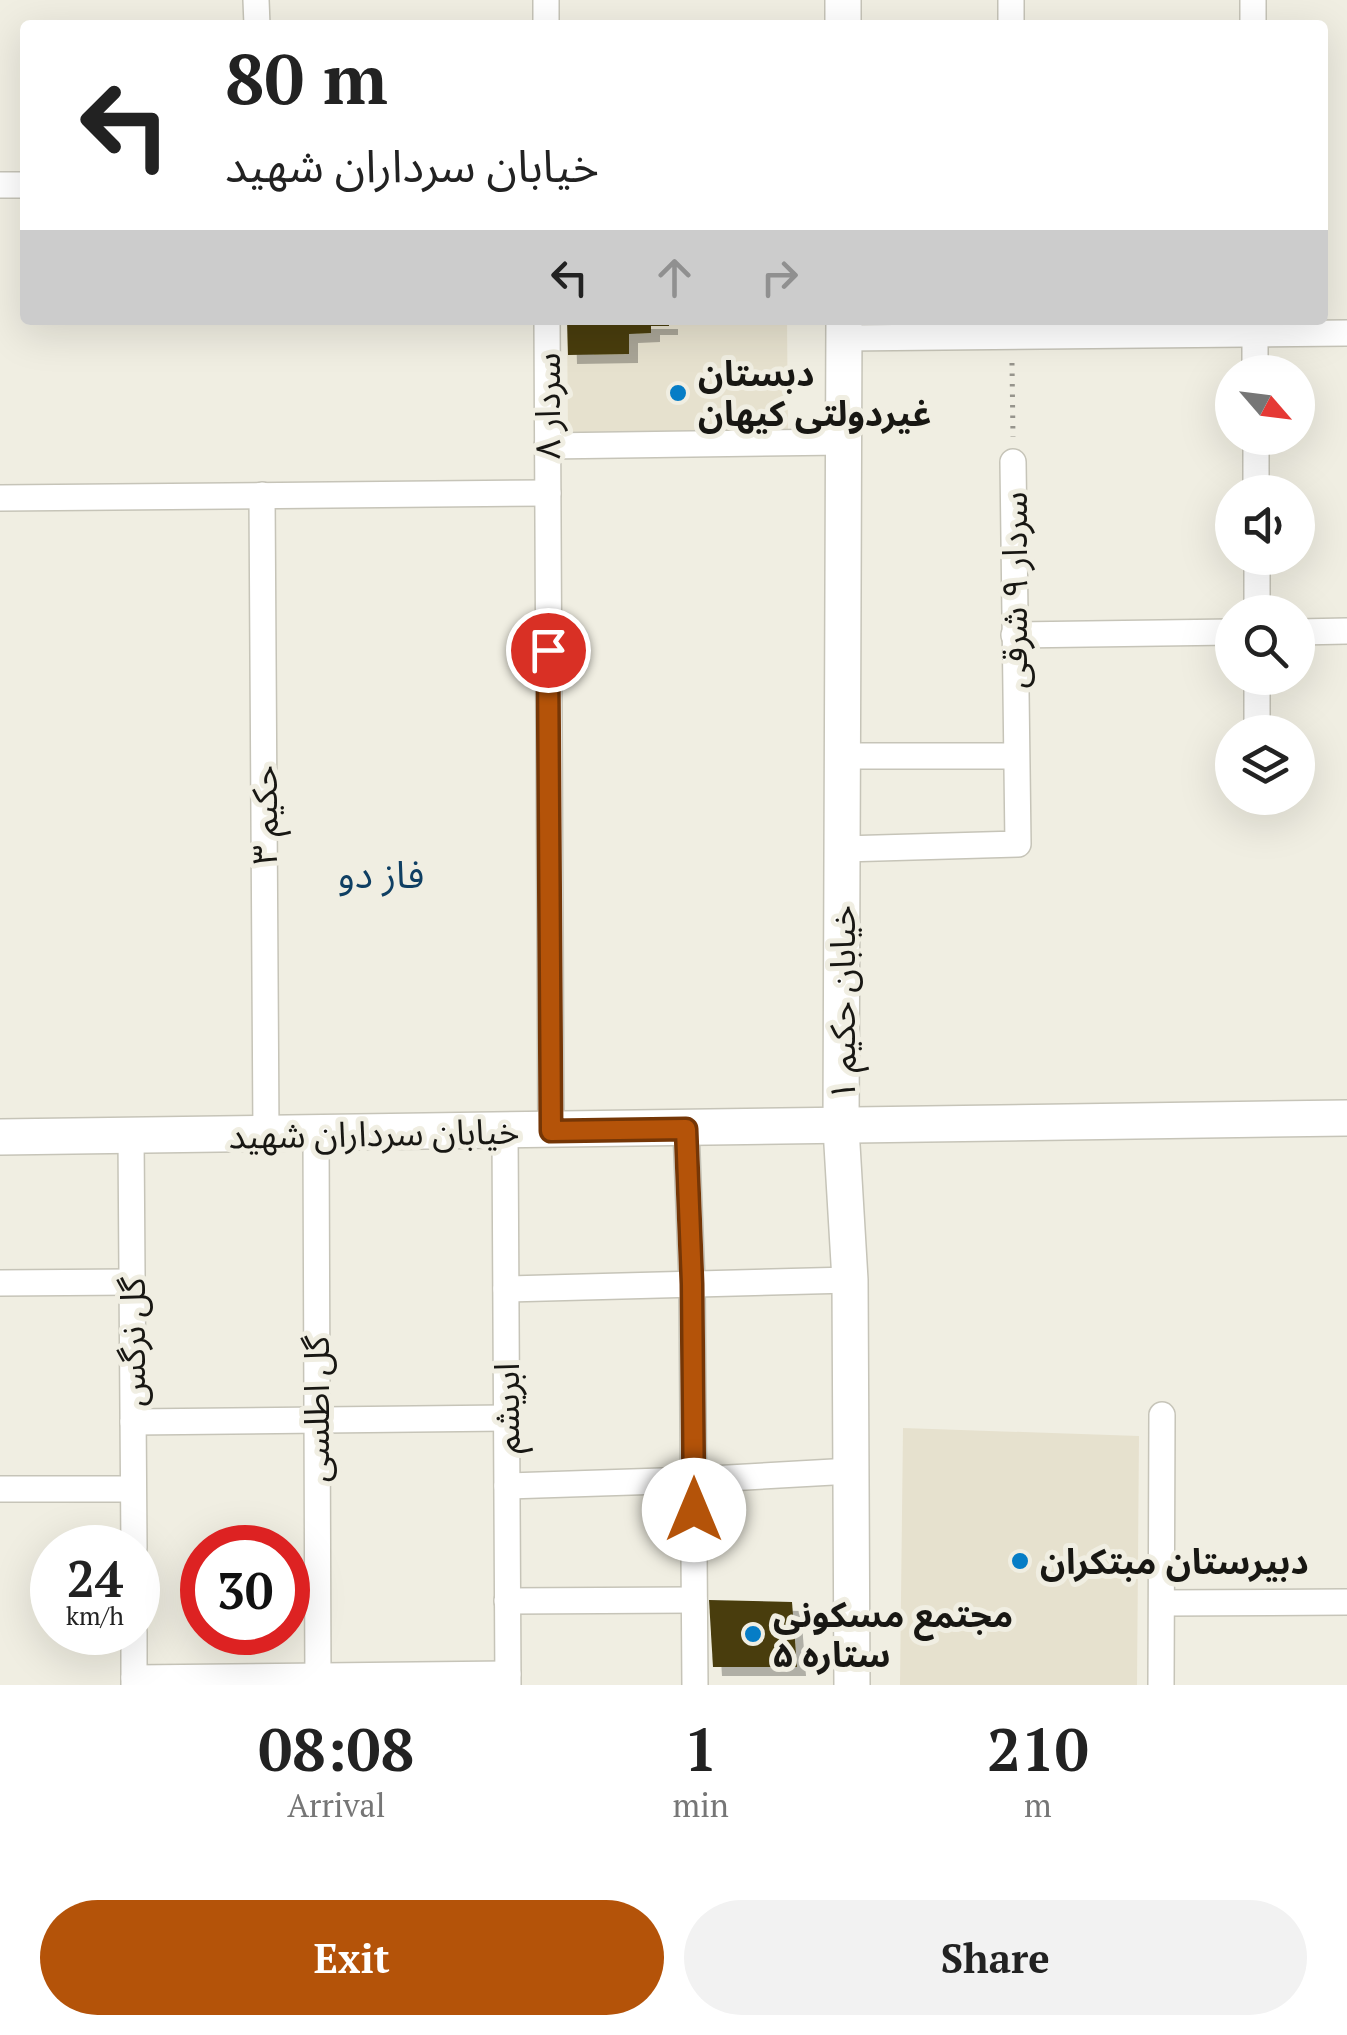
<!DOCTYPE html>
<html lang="en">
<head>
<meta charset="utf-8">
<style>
	body { margin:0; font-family:"PT Serif","Noto Sans Arabic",serif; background:#f2f2f2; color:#222; height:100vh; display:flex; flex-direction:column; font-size:38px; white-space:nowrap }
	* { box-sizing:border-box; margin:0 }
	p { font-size:32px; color:#767676 }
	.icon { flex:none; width:55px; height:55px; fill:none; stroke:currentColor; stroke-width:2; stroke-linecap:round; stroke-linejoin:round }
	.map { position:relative; height:1685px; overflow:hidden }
	.drawer { display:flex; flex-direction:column; background:#fff; flex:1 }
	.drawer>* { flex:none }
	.hud { position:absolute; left:20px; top:20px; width:1308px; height:305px; border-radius:10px; box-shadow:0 10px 40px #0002; background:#fff; color:#222; overflow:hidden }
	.needle { width:65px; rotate:118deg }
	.controls { position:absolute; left:1215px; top:355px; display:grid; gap:20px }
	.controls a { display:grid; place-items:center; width:100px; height:100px; border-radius:50%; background:#fff; box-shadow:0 10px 40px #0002; font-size:50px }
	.speed { position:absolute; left:30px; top:1525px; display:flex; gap:20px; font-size:50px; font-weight:700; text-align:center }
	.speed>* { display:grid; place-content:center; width:130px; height:130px; border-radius:50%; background:#fff; box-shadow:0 10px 40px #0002; line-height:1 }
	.speed small { font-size:25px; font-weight:400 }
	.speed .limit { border:15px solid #d22; background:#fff; color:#111 }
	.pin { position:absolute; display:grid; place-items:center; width:85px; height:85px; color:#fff; margin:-42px; border:5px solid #fff; border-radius:50%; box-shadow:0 2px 10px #0007 }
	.me { position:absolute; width:110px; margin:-55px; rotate:0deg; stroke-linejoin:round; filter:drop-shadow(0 0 8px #0008) }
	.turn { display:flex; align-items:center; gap:35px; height:210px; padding:0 40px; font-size:45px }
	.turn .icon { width:130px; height:130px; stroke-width:2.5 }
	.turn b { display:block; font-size:70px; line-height:85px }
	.lanes { display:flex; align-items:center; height:95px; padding:0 40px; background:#0003; justify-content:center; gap:50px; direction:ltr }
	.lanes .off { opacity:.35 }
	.eta { display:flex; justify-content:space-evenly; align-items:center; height:170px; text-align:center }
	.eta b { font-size:60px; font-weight:600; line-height:70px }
	.action { display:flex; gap:20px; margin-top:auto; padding:20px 40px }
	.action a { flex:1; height:115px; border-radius:60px; background:#b45309; color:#fff; font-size:40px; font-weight:600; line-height:115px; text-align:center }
	.action a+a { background:#f2f2f2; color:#222 }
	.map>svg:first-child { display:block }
</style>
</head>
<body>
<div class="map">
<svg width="1347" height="1685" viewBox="0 0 1347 1685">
	<defs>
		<filter id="shadow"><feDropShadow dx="9" dy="9" stdDeviation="0" flood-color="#0004"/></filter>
	</defs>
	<rect width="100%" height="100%" fill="#f0eee2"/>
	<!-- built -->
	<g fill="#e6e1ce">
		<polygon points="567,320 787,320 788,431 568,433"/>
		<polygon points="903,1428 1139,1436 1137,1685 900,1685"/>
	</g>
	<!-- building -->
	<g fill="#483d0c" filter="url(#shadow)">
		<polygon points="567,320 669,320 669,326 651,326 651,333 629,334 629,354 568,355"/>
		<polygon points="709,1600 792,1602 797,1667 713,1667"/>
	</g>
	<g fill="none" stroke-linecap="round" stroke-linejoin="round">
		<!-- street casing -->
		<g stroke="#c6c4b8" stroke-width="28">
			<g id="street">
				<polyline points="256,0 257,25"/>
				<polyline points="1011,0 1011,25"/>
				<polyline points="1253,0 1253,25"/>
				<polyline points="546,25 546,0"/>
				<polyline points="0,185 25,185"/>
				<polyline points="547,320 551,1131"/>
				<polyline points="1255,334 1255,372"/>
				<polyline points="845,338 1347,333"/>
				<polyline points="1256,438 1256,492"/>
				<polyline points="547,446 844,442"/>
				<polyline points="262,495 266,1134"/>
				<polyline points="0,498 548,493"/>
				<polyline points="1257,558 1257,612"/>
				<polyline points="1298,632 1347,631"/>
				<polyline points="1014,635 1232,632"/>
				<polyline points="1257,678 1257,732"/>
				<polyline points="843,756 1015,756"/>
				<polyline points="843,849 1018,844 1013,462"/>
				<polyline points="686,1129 692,1283 695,1685"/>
				<polyline points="505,1131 508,1685"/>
				<polyline points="316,1134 318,1685"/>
				<polyline points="131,1136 134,1548"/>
				<polyline points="0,1283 132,1282"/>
				<polyline points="506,1289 850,1280"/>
				<polyline points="133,1422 506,1418"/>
				<polyline points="507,1486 693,1480 851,1471"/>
				<polyline points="0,1489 133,1489"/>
				<polyline points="507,1601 694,1600"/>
				<polyline points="1162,1603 1347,1602"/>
				<polyline points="134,1632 134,1685"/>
				<polyline points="134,1678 508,1674"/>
				<polyline points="1161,1685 1162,1415"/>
			</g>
		</g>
		<!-- secondary casing -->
		<g stroke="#c6c4b8" stroke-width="38">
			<g id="secondary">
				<polyline points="843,0 843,25"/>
				<polyline points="844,320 841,1128 850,1280 852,1685"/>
				<polyline points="0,1137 1347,1118"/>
			</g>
		</g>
		<!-- path -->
		<polyline stroke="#96948c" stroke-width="5" stroke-dasharray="2.5 8" stroke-linecap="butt" points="1012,363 1013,437"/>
		<!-- street -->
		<use href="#street" stroke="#fff" stroke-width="25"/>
		<!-- secondary -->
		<use href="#secondary" stroke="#fff" stroke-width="35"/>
	</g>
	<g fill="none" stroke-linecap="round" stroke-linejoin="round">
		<!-- route casing -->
		<g stroke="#753606" stroke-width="25">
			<polyline id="route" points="548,650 551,1131 686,1129 692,1284 694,1510"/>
		</g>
		<!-- route -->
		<use href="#route" stroke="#b45309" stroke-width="18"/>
	</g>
	<!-- markers -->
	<g fill="#067dc6" stroke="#f0eee2" stroke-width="4">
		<circle cx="678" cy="393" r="10"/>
		<circle cx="1020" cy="1561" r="10"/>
		<circle cx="753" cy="1634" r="10"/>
	</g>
	<g text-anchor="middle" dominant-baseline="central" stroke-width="10" stroke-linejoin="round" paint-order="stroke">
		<!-- poi labels -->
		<g font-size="35" font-weight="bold" fill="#181713" stroke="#f0eee2" text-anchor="start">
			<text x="698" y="373">دبستان<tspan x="698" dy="40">غیردولتی کیهان</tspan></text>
			<text x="1040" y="1561">دبیرستان مبتکران</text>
			<text x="773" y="1614">مجتمع مسکونی<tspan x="773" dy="40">ستاره ۵</tspan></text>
		</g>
		<!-- street labels -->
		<g font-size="35" fill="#181713" stroke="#f0eee2">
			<text transform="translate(547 406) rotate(-90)">سردار ۸</text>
			<text transform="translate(1014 590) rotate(-90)">سردار ۹ شرقی</text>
			<text transform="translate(264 815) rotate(-90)">حکیم ۳</text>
			<text transform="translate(842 1003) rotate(-90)">خیابان حکیم ۱</text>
			<text transform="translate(374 1133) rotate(-1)">خیابان سرداران شهید</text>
			<text transform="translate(132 1342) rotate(-90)">گل نرگس</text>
			<text transform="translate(506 1408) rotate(-90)">ابریشم</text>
			<text transform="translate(316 1409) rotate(-90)">گل اطلسی</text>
		</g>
		<!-- neighbourhood labels -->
		<g font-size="38" fill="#0f3f63" stroke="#f0eee2">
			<text x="381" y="874">فاز دو</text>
		</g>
	</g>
</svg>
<div class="controls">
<a><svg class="needle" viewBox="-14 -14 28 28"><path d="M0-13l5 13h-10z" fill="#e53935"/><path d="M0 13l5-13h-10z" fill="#767676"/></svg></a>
<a><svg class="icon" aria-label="sound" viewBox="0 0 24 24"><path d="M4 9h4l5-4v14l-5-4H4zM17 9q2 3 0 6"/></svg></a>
<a><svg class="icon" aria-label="search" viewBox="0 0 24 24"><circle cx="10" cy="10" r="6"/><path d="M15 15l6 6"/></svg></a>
<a><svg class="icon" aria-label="layers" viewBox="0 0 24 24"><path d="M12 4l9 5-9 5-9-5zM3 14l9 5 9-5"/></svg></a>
</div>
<div class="speed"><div>24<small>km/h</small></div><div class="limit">30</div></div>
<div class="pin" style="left:548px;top:650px;background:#d93025"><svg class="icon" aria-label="arrive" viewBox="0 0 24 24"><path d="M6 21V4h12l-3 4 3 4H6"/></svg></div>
<svg class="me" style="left:694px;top:1510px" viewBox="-20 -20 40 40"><circle r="19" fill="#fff"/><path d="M0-13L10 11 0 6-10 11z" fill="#b45309"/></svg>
<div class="hud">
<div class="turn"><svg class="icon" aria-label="left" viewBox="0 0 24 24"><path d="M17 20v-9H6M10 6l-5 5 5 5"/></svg><div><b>80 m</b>خیابان سرداران شهید</div></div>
<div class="lanes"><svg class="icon" aria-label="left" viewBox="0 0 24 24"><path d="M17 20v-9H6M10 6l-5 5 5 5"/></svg><svg class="icon off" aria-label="ahead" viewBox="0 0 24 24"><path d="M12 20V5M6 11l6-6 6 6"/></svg><svg class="icon off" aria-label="right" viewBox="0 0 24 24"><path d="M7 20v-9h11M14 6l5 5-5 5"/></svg></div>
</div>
</div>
<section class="drawer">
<div class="eta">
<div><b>08:08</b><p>Arrival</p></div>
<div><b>1</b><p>min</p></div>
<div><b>210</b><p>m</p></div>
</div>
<div class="action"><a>Exit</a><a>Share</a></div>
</section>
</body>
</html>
